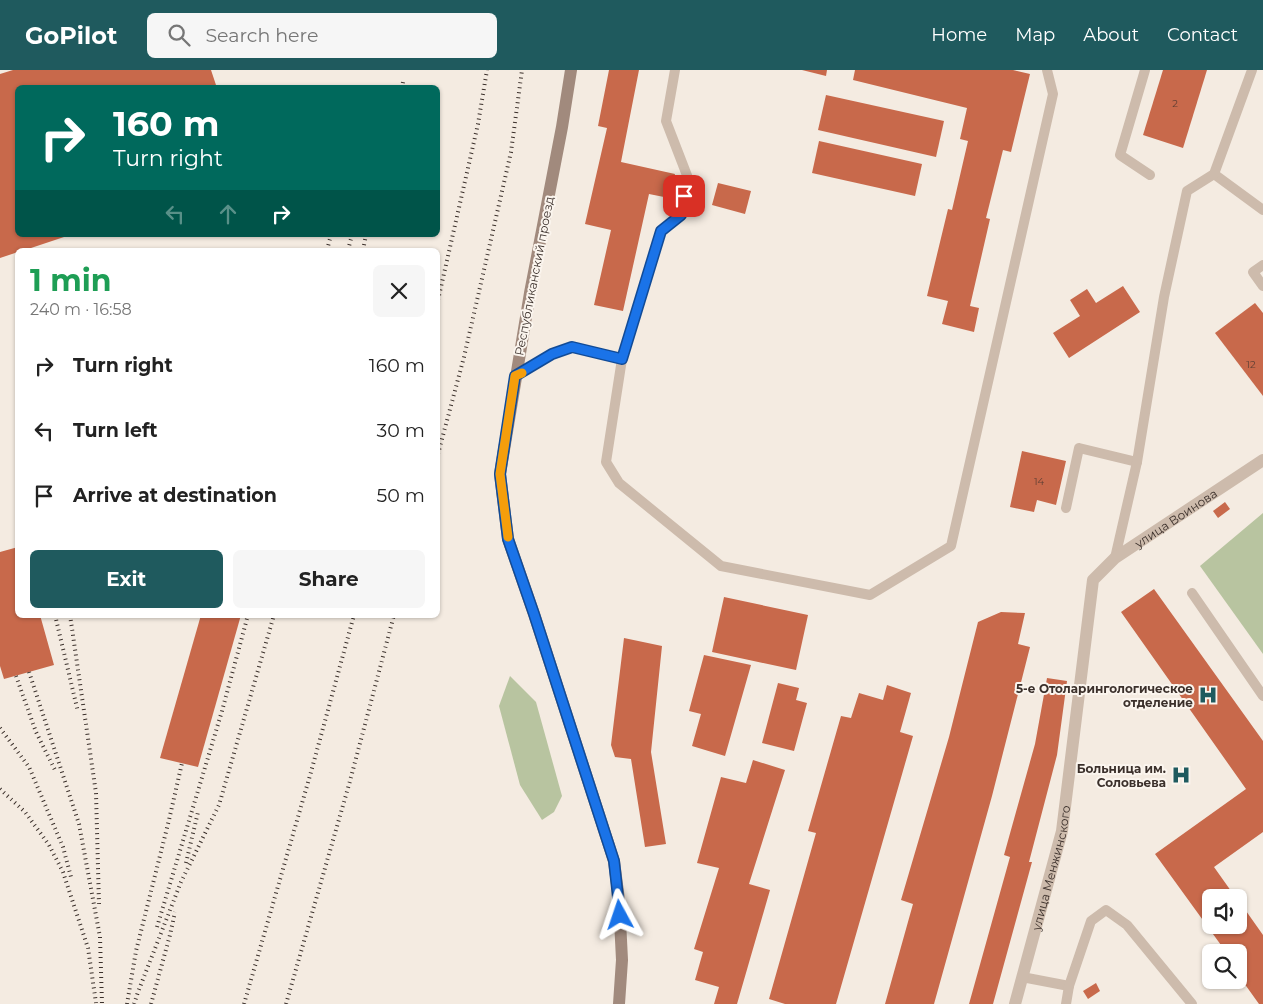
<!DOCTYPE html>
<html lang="en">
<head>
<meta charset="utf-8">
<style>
	body { margin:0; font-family:Montserrat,sans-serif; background:#f6f6f6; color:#222; height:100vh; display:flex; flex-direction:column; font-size:19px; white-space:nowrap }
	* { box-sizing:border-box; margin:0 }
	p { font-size:16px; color:#767676 }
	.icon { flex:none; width:28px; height:28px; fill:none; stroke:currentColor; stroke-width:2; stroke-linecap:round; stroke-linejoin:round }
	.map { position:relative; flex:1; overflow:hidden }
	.details { position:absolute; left:15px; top:178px; width:425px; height:370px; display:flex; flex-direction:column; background:#fff; border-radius:8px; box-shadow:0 1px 4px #0004 }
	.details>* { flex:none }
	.guide { position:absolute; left:15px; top:15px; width:425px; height:152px; border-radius:8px; box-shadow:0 1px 4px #0004; background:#00695c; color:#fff; overflow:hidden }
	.fabs { position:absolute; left:1202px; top:819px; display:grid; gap:10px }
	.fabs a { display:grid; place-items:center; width:45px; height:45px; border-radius:8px; background:#fff; box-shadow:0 1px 4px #0004; font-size:25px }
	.pin { position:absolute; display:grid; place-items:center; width:42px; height:42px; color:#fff; margin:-21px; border-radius:10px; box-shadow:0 2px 8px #0006 }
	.me { position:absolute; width:55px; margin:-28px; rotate:355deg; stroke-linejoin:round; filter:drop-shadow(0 0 4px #0008) }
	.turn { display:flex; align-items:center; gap:18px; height:105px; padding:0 15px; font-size:22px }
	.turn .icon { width:65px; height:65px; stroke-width:2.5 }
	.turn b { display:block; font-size:35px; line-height:42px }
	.lanes { display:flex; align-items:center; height:48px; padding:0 15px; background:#0003; justify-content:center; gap:25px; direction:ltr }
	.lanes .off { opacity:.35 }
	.round { display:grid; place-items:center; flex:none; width:52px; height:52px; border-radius:8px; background:#f6f6f6 }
	.overview { display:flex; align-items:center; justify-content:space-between; height:85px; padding:0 15px }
	h1 { font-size:30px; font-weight:700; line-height:38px; color:#1e9e55 }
	.action { display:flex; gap:10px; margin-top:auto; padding:10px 15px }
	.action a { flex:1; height:58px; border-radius:8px; background:#1f5a5e; color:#fff; font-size:20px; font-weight:700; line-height:58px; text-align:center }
	.action a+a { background:#f6f6f6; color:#222 }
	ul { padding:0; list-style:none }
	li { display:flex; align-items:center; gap:15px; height:65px; padding:0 15px }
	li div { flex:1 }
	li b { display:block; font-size:19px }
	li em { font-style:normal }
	header { display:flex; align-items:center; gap:30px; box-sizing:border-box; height:70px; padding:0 25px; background:#1f5a5e; color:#fff }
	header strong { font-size:24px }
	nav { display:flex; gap:28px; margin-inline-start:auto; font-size:18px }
	.search { width:350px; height:45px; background:#f6f6f6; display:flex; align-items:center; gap:12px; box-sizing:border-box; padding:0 18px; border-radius:8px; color:#767676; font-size:19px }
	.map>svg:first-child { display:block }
</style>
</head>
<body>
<header>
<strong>GoPilot</strong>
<div class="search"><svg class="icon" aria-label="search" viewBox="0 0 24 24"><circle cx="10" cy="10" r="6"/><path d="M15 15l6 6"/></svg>Search here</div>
<nav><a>Home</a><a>Map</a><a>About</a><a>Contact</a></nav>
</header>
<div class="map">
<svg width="1263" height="934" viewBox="0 0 1263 934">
	<rect width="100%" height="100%" fill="#f4ebe1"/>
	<!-- green -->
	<g fill="#b8c4a0">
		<polygon points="1263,443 1263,584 1200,496"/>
		<polygon points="510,606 536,632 562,726 554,742 542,750 520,715 499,636"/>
	</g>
	<!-- building -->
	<g fill="#c8694b">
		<polygon points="13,0 211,0 217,18 18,18 18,165 70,165 25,180 18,180 18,182 0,188 0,4"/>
		<polygon points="609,0 639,0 621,92 675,104 669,128 649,124 623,241 594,235 611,160 585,154 607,58 598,56"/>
		<polygon points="802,0 827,0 826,6"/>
		<polygon points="855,0 1013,0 1030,4 1011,82 1003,80 986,148 990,149 970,236 979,238 974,262 942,254 948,231 927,226 948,139 952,140 968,71 960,69 967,38 853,10"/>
		<polygon points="1163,0 1207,0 1183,78 1143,65"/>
		<polygon points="826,25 944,51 936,87 818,60"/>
		<polygon points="819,71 922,94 915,126 812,103"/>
		<polygon points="718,113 751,121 745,144 712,135"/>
		<polygon points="1123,216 1140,242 1069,288 1053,263 1080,246 1070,230 1087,219 1096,233"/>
		<polygon points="1255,233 1263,243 1263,326 1215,263"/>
		<polygon points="1022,381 1066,391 1056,435 1037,430 1034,442 1010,437"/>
		<polygon points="1225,432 1230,439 1218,448 1213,441"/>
		<polygon points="18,477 18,545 40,545 54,595 4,609 0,596 0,482"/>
		<polygon points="1154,519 1263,671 1263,762 1214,797 1236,828 1211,828 1211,855 1239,855 1239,831 1263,865 1263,934 1259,934 1239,906 1241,903 1239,900 1239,882 1226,882 1155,784 1246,719 1121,542"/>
		<polygon points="724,527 808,545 796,600 712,582"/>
		<polygon points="1001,542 1025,543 1018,574 1030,577 992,726 934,934 885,934 913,834 901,830 949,667 978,552"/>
		<polygon points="201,545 241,545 198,697 160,688"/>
		<polygon points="624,568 662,576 651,682 666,774 645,777 631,689 615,687 611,675"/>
		<polygon points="704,585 751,595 725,686 692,676 701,644 689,641"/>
		<polygon points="1047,608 1067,611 1057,685 1029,792 1032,792 993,934 969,934 1010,787 1004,785 1035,674"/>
		<polygon points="778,613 799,618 796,630 807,633 794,681 762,673"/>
		<polygon points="887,615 911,623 900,662 913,666 836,934 785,934 769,929 816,763 808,761 841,646 851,648 859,623 883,630"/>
		<polygon points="753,690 785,700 749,814 770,820 737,934 714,934 719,917 695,910 703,882 694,879 719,798 697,793 721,707 746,713"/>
		<polygon points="1096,913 1100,921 1088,929 1083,921"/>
	</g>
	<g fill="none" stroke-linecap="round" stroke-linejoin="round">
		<!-- service -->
		<g stroke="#cdbbac" stroke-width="10">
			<polyline points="675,0 666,51 688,108 681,145 661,161 622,289 606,392 619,413 721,496 870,525 951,476 1053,24 1047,0"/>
			<polyline points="1145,0 1120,85 1150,105"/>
			<polyline points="1214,104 1263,140"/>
			<polyline points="1263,195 1253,202 1263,216"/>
			<polyline points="515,306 553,284 572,277 622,289"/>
			<polyline points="1066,438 1079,378 1137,392"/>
			<polyline points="1115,488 1137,392 1164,227 1187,121 1214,104 1252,0"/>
			<polyline points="1192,523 1263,626"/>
			<polyline points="1022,907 1069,916"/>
			<polyline points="1066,934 1069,916 1091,851 1106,840 1127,855 1192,934"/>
		</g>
		<!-- minor -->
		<path stroke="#cdbbac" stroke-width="12" id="s1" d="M1015,934l47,-173 31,-251 22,-22 148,-98"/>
		<!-- secondary -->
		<polyline stroke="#a18a7d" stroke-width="12" points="571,0 562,57 530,223 500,404 508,469 534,544 614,791 619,830 622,890 619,934"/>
		<!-- rail -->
		<g stroke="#3b302b" stroke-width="4" stroke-dasharray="1 4" stroke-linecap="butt">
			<polyline points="388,18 389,14"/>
			<polyline points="402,18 403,12"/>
			<polyline points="327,180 331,165"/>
			<polyline points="348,180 352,165"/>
			<polyline points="363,180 366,165"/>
			<polyline points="438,230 478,54 487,0"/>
			<polyline points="438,384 464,287 511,82 522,0"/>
			<polyline points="55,545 78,642"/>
			<polyline points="70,545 96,723 99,835"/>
			<polyline points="29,602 79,754 100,867 102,934"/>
			<polyline points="16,606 36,662 56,702"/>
			<polyline points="0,658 29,697 63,777 71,807"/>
			<polyline points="0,719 25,742 49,775 63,802 88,878 96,933"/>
			<polyline points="186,793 198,742"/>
			<polyline points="157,857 222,641 248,545"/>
			<polyline points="127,934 136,881 169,750 182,693"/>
			<polyline points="134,934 138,922 181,812 219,735 274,545"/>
			<polyline points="151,934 170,865 175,842"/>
			<polyline points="244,934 311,702 354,545"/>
			<polyline points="286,934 350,711 394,545"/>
		</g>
	</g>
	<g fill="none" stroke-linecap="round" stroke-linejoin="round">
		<!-- route casing -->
		<g stroke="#114b97" stroke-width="12">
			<polyline id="route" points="620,845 614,791 534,544 508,469 500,404 515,306 552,284 572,277 622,289 661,161 681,145 684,126"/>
		</g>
		<!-- route -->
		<use href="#route" stroke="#1a73e8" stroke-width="9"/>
		<!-- slow -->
		<polyline stroke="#f59e0b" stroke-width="9" points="508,467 500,404 515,306 522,303"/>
	</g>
	<!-- icons -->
	<defs>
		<g id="hospital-bare" transform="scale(1.5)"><path d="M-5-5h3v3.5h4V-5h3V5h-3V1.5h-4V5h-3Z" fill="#1f5a5e" stroke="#fbf5ee" stroke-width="2.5" paint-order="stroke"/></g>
	</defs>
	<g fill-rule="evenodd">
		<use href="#hospital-bare" x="1208" y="625"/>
		<use href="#hospital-bare" x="1181" y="705"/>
	</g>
	<g text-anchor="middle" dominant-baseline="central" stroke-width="4" stroke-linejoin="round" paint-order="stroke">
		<!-- number labels -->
		<g font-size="10" fill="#5e3e33">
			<text x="1175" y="33">2</text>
			<text x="1251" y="294">12</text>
			<text x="1039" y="411">14</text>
		</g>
		<!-- street labels -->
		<g font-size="12" fill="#3b302b" stroke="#fbf5ee">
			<text transform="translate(534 206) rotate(-79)">Республиканский проезд</text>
			<text stroke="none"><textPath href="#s1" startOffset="536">улица Воинова</textPath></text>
			<text stroke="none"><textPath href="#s1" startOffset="141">улица Менжинского</textPath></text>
		</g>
		<!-- poi labels -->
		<g font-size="12" font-weight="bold" fill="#3b302b" stroke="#fbf5ee" text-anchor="end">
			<text x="1193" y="618">5-е Отоларингологическое<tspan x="1193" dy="14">отделение</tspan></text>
			<text x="1166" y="698">Больница им.<tspan x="1166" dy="14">Соловьева</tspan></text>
		</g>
	</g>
</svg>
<div class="fabs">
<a><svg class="icon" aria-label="sound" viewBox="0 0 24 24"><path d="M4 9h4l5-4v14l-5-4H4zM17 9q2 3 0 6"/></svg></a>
<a><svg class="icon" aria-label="search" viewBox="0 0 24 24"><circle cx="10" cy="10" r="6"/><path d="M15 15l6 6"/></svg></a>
</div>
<div class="pin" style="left:684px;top:126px;background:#d93025"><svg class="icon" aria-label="arrive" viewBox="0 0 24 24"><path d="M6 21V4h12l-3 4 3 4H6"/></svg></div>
<svg class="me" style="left:620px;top:845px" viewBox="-20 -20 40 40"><path d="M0-17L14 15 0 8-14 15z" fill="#1a73e8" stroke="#fff" stroke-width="4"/></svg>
<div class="guide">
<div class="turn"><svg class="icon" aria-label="right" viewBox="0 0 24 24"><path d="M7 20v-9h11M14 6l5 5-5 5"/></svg><div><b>160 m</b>Turn right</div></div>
<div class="lanes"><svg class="icon off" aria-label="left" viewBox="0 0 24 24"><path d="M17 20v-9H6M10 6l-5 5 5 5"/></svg><svg class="icon off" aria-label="ahead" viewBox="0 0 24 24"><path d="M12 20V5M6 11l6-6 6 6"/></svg><svg class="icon" aria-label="right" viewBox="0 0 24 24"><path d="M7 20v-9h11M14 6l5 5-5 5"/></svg></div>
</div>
<section class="details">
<div class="overview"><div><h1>1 min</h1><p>240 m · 16:58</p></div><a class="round"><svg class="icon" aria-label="close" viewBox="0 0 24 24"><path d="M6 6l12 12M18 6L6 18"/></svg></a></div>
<ul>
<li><svg class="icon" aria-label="right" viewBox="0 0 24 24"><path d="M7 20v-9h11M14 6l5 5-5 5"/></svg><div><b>Turn right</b></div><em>160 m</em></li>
<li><svg class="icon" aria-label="left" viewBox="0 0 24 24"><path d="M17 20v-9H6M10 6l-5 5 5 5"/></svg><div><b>Turn left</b></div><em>30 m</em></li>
<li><svg class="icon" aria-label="arrive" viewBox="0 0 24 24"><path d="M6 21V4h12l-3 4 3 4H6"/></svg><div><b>Arrive at destination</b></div><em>50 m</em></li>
</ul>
<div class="action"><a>Exit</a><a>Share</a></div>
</section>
</div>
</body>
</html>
